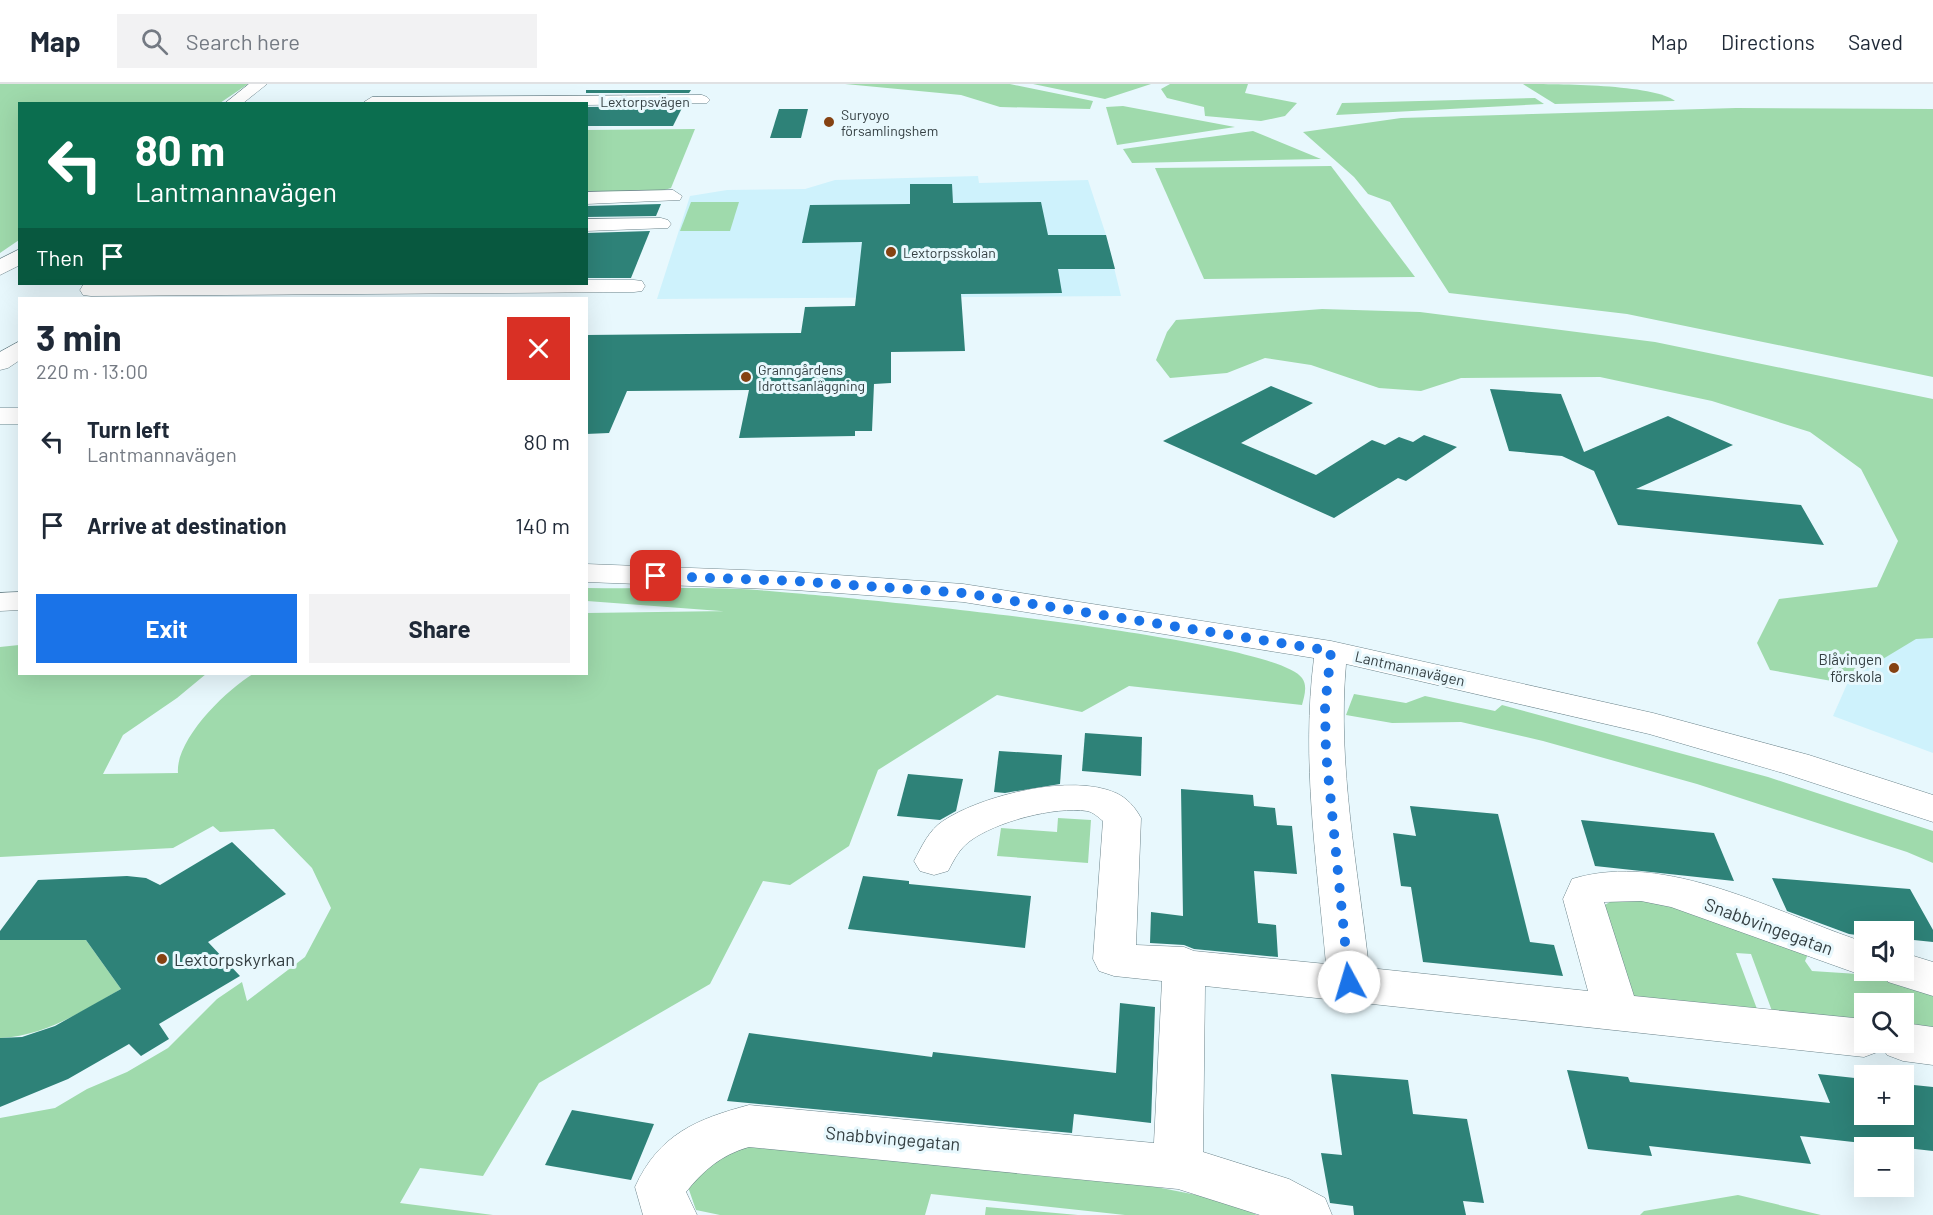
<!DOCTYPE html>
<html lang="en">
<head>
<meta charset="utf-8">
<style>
	body { margin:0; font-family:Barlow,sans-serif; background:#f2f2f3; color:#1f2937; height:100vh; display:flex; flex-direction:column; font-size:22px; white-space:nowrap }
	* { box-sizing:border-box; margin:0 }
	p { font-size:20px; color:#747a83 }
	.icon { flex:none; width:33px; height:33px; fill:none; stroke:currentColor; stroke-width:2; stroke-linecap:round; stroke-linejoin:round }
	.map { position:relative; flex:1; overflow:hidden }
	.drawer { position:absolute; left:18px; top:213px; width:570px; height:378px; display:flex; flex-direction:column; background:#fff; border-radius:0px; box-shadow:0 6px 24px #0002 }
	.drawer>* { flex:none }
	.banner { position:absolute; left:18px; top:18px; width:570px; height:183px; border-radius:0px; box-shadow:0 6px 24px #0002; background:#0b6e4f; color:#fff; overflow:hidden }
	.tools { position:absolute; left:1854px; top:837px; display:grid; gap:12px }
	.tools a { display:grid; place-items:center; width:60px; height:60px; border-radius:0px; background:#fff; box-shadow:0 6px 24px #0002; font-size:30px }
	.pin { position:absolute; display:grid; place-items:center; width:51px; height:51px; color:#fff; margin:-26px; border-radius:12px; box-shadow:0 3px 9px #0006 }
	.me { position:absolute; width:66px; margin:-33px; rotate:354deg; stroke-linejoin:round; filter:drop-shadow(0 0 4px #0008) }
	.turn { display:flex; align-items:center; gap:21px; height:126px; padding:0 18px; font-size:27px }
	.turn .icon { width:78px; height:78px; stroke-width:2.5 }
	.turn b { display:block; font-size:42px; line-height:51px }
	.then { display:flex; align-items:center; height:57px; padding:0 18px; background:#0003; gap:12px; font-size:22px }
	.round { display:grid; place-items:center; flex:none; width:63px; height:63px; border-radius:0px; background:#f2f2f3 }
	.headline { display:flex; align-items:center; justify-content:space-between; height:102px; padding:0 18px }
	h1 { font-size:36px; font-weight:700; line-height:45px }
	.action { display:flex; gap:12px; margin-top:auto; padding:12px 18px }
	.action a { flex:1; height:69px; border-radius:0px; background:#1a73e8; color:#fff; font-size:24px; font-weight:700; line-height:69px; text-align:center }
	.action a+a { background:#f2f2f3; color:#1f2937 }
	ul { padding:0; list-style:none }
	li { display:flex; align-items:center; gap:18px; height:84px; padding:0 18px }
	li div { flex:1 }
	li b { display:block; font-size:22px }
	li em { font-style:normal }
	header { display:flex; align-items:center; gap:36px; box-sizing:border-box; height:84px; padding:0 30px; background:#fff; border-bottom:2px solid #e0e1e3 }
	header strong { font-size:28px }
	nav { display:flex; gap:33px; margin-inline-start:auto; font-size:21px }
	.search { width:420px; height:54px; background:#f2f2f3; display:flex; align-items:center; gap:15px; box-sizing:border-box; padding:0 21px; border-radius:0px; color:#747a83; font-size:22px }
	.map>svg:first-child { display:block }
</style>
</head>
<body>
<header>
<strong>Map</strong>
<div class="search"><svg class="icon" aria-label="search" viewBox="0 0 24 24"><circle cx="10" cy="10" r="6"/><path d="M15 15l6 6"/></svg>Search here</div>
<nav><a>Map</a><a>Directions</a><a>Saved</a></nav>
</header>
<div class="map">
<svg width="1933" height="1131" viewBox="0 0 1933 1131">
	<rect width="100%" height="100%" fill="#e8f8fd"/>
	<!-- built -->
	<g fill="#cef2fc">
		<polygon points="978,92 979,99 1088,96 1106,151 1121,212 657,215 690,112 727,106 805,105 835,96"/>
		<polygon points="1881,523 1933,536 1933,669 1833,632"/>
	</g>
	<!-- green -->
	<g fill="#9fdaac">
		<polygon points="0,0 248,0 220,19 20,20 19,156 0,169"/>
		<polygon points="845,0 1010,0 1093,17 1090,25 1000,23 961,11"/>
		<polygon points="1033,0 1151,0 1105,15"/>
		<polygon points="1170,0 1248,0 1245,9 1297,19 1285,32 1261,37 1205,32 1204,23 1167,14 1161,5"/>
		<path d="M1523,0c31,0 131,0 152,17l-120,3z"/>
		<polygon points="1535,14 1544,20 1336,31 1342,19"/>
		<polygon points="1123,22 1235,43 1117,61 1106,23"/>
		<polygon points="1736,24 1933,25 1933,293 1627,230 1449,209 1390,118 1368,110 1354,93 1303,48 1401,34"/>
		<polygon points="695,45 671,104 652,110 587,110 586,46"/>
		<polygon points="1253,47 1321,75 1132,79 1123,65"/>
		<polygon points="1331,82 1415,193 1204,195 1155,84"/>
		<polygon points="691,118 739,118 730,147 680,147"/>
		<polygon points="1322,225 1420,228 1655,258 1933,315 1933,554 1916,555 1843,599 1770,586 1757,559 1779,515 1877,503 1898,457 1861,385 1810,348 1712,317 1600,293 1461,294 1421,307 1379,304 1311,281 1265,274 1227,289 1170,294 1156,276 1167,248 1176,236"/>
		<path d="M587,504c51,1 103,-1 154,1 73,4 531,47 561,89 6,8 2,19 0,27l-173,-19 -47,26 -85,-17 -119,75 -29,76 -59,39 -27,-4 -53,103 -171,99 -56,93 -63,-8 -20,35 93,12h-493v-97l55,-10 32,-19 40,-17 41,-24 49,-49 25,-17 5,19 58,-44 26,-49 -19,-40 -38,-39 -54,3 -7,-6 -40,22 -173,9v-210l19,-2 1,29h186l-29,24 -54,37 -20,39 75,-1c-3,-33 48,-83 75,-99h333l1,-61 141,-2 87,7 -228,-17z"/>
		<polygon points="1354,610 1406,619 1425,612 1495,627 1502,621 1768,693 1933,747 1933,779 1907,768 1697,700 1543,657 1461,638 1392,639 1346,631"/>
		<polygon points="1058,734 1091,736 1088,779 997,772 1001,744 1057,748"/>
		<polygon points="1615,815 1662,816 1810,866 1805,877 1812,887 1873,891 1884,889 1933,905 1933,948 1904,944 1904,920 1864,920 1864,939 1772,927 1751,870 1736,869 1760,933 1632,914 1603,822"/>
		<path d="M0,856h86l35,49c-39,22 -75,47 -121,49z"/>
		<polygon points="743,1056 1131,1098 1227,1117 1257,1131 1125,1131 931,1110 925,1131 720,1131 696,1126 688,1103 692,1084"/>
		<polygon points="1738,1111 1821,1131 1640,1131 1644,1127"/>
		<polygon points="986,1123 1078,1131 985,1131"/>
	</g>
	<!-- building -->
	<g fill="#2e8278">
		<polygon points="586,6 691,6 689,9 586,9"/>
		<polygon points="683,22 673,42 586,42 586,23"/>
		<polygon points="779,25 808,25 801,54 770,54"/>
		<polygon points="910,100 952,100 953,119 1041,118 1048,151 1106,151 1115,185 1058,185 1062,209 961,210 965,267 891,268 891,299 874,300 872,347 855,347 855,352 739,354 749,306 627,307 609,349 586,350 586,251 801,249 805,223 855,222 862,158 802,159 810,121 910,120"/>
		<polygon points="661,120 656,132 586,133 586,122"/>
		<polygon points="650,147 631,194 586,194 586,149"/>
		<polygon points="1271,302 1313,319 1241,359 1316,391 1372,356 1385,361 1399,353 1413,358 1424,351 1457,363 1406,397 1398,394 1334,434 1163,357"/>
		<polygon points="1490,305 1561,310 1584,368 1668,332 1733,361 1636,405 1801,421 1824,461 1618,441 1594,387 1562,372 1509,367"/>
		<polygon points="1085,649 1142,653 1141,692 1082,687"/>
		<polygon points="999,667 1062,671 1060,700 1005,709 994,708"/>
		<polygon points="908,690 963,695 956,727 940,736 897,732"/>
		<polygon points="1181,705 1253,711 1254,722 1275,724 1277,741 1292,742 1297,790 1254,787 1258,839 1276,841 1278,873 1194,865 1184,861 1150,859 1151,828 1183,832"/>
		<polygon points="1410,722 1498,730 1530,858 1554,861 1563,892 1423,878 1411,803 1401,802 1393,749 1416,752"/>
		<polygon points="1581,736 1714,749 1734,797 1595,782"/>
		<polygon points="232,758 286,810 208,858 240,892 159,940 169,955 141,972 129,960 68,995 0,1023 0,954 22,953 55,942 121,905 86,856 0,856 0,847 38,796 127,792 146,794 160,801"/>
		<polygon points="863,792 909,797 909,800 1031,812 1025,864 848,845"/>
		<polygon points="1772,794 1910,805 1933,846 1933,858 1904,855 1904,848 1864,848 1864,852 1849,850 1787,827"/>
		<polygon points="1120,919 1155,923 1151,1039 1074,1030 1072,1049 727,1017 749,949 932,973 933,968 1116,989"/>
		<polygon points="1567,986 1628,993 1630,998 1830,1019 1818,990 1864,995 1864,1030 1904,1030 1904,1000 1933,1003 1933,1067 1800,1052 1811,1080 1649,1062 1652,1072 1588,1065"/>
		<polygon points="1331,990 1408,996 1413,1030 1467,1035 1484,1119 1463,1117 1466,1131 1354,1131 1353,1122 1330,1119 1321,1069 1342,1071"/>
		<polygon points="572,1026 654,1040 631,1096 545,1081"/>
	</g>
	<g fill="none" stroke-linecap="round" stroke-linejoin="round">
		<!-- minor casing -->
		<g stroke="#6d858c" stroke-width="1">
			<g id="minor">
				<polygon points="249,0 267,0 242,20 224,20"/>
				<polygon points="702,11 707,13 710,16 707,19 586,21 364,18 372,13"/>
				<polygon points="673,106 682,112 680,116 586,120 586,108"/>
				<polygon points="661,134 668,136 671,140 668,144 586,147 586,135"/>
				<polygon points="20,165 20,181 0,191 0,175"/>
				<polygon points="586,196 634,196 642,197 645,202 642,207 634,208 91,212 83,211 80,206 83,201 91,200 586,200"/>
				<polygon points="20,257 20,276 8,284 0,286 0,268"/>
				<rect x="0" y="324" width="20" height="16"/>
				<path d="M586,480l209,8 168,12 368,57 322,72 156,42 124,40v27l-150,-49 -134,-39 -303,-70c-9,101 12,204 23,304l219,23 -25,-92 9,-20c95,-29 203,34 292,63v28h15l-15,6 -193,-69 -30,-6 -37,1 30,94 230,23v23h40v-19l29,4v38l-30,-4 -16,-6 -5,-9 -2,5 -16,6 -659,-71 -2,166 86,27 36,19 7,17h-72l-82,-26 -429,-42c-28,8 -45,23 -63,45l11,23h-54l-8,-28c24,-53 62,-68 114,-82l405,38 8,-162 -48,-5 -15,-5 -6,-12 10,-138c-5,-4 -10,-9 -16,-10 -32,-5 -92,11 -117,30 -11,8 -16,19 -22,30l-14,4 -14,-4 -6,-10c8,-15 15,-31 29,-40 39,-26 129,-48 173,-28 11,5 19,14 25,25l-5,127 48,2 10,4 132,13c-9,-102 -25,-204 -12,-306l-351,-56 -168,-12 -209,-8z"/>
				<polygon points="20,508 20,526 0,527 0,509"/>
				<polygon points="1904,869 1933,878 1933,912 1888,898 1882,886 1904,886"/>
			</g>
		</g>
		<!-- minor -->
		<use href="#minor" fill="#fff" fill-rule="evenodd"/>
	</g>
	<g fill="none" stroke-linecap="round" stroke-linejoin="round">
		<!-- route -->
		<polyline stroke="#1a73e8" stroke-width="10" stroke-dasharray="0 18" points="656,492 795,497 963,509 1331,567 1325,623 1326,669 1349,898"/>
	</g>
	<!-- markers -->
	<g fill="#854212" stroke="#e8f8fd" stroke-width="2">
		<circle cx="829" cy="38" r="6"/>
		<circle cx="891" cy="168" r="6"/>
		<circle cx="746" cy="293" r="6"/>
		<circle cx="1894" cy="584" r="6"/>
		<circle cx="162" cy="875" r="6"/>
	</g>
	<g text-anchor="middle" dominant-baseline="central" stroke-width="6" stroke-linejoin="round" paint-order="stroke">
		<!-- far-street labels -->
		<g font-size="14" fill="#343f42" stroke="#e8f8fd">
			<text x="645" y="17">Lextorpsvägen</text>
		</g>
		<!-- far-poi labels -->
		<g font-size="14" fill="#343f42" stroke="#e8f8fd" text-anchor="start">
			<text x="841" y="30">Suryoyo<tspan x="841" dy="16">församlingshem</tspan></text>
			<text x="903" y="168">Lextorpsskolan</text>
			<text x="758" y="285">Granngårdens<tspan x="758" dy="16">Idrottsanläggning</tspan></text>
		</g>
		<!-- poi labels -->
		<g font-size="15" fill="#343f42" stroke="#e8f8fd" text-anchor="end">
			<text x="1882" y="575">Blåvingen<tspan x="1882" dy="17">förskola</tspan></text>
		</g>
		<!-- street labels -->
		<g font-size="15" fill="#343f42" stroke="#e8f8fd">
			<text transform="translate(1410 584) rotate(13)">Lantmannavägen</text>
		</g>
		<!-- near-street labels -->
		<g font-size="18" fill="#343f42" stroke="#e8f8fd">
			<text transform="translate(1769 842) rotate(20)">Snabbvingegatan</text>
			<text transform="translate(893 1054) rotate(5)">Snabbvingegatan</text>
		</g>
		<!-- near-poi labels -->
		<g font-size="18" fill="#343f42" stroke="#e8f8fd" text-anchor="start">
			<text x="174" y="875">Lextorpskyrkan</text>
		</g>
	</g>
</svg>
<div class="tools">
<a><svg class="icon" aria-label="sound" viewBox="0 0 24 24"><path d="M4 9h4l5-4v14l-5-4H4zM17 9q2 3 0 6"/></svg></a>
<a><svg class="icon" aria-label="search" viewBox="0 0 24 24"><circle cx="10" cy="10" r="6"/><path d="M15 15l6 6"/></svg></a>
<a>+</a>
<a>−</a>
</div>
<div class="pin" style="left:656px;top:492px;background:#d93025"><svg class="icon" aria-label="arrive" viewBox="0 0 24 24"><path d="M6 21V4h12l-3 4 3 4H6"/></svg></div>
<svg class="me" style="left:1349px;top:898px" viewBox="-20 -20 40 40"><circle r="19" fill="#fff"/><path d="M0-13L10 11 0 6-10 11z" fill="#1a73e8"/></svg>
<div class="banner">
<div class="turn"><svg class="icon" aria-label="left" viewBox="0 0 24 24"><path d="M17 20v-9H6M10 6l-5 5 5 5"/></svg><div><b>80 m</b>Lantmannavägen</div></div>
<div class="then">Then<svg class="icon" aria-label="arrive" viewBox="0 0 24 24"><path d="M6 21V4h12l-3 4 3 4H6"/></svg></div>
</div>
<section class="drawer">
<div class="headline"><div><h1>3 min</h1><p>220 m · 13:00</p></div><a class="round" style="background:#d93025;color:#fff"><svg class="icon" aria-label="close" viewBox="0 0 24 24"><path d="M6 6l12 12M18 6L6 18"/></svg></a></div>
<ul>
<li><svg class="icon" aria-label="left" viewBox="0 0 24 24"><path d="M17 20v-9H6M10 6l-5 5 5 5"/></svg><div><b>Turn left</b><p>Lantmannavägen</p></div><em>80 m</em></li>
<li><svg class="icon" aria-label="arrive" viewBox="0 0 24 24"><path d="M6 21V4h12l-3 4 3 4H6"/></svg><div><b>Arrive at destination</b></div><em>140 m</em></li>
</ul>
<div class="action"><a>Exit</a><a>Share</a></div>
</section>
</div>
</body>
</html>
